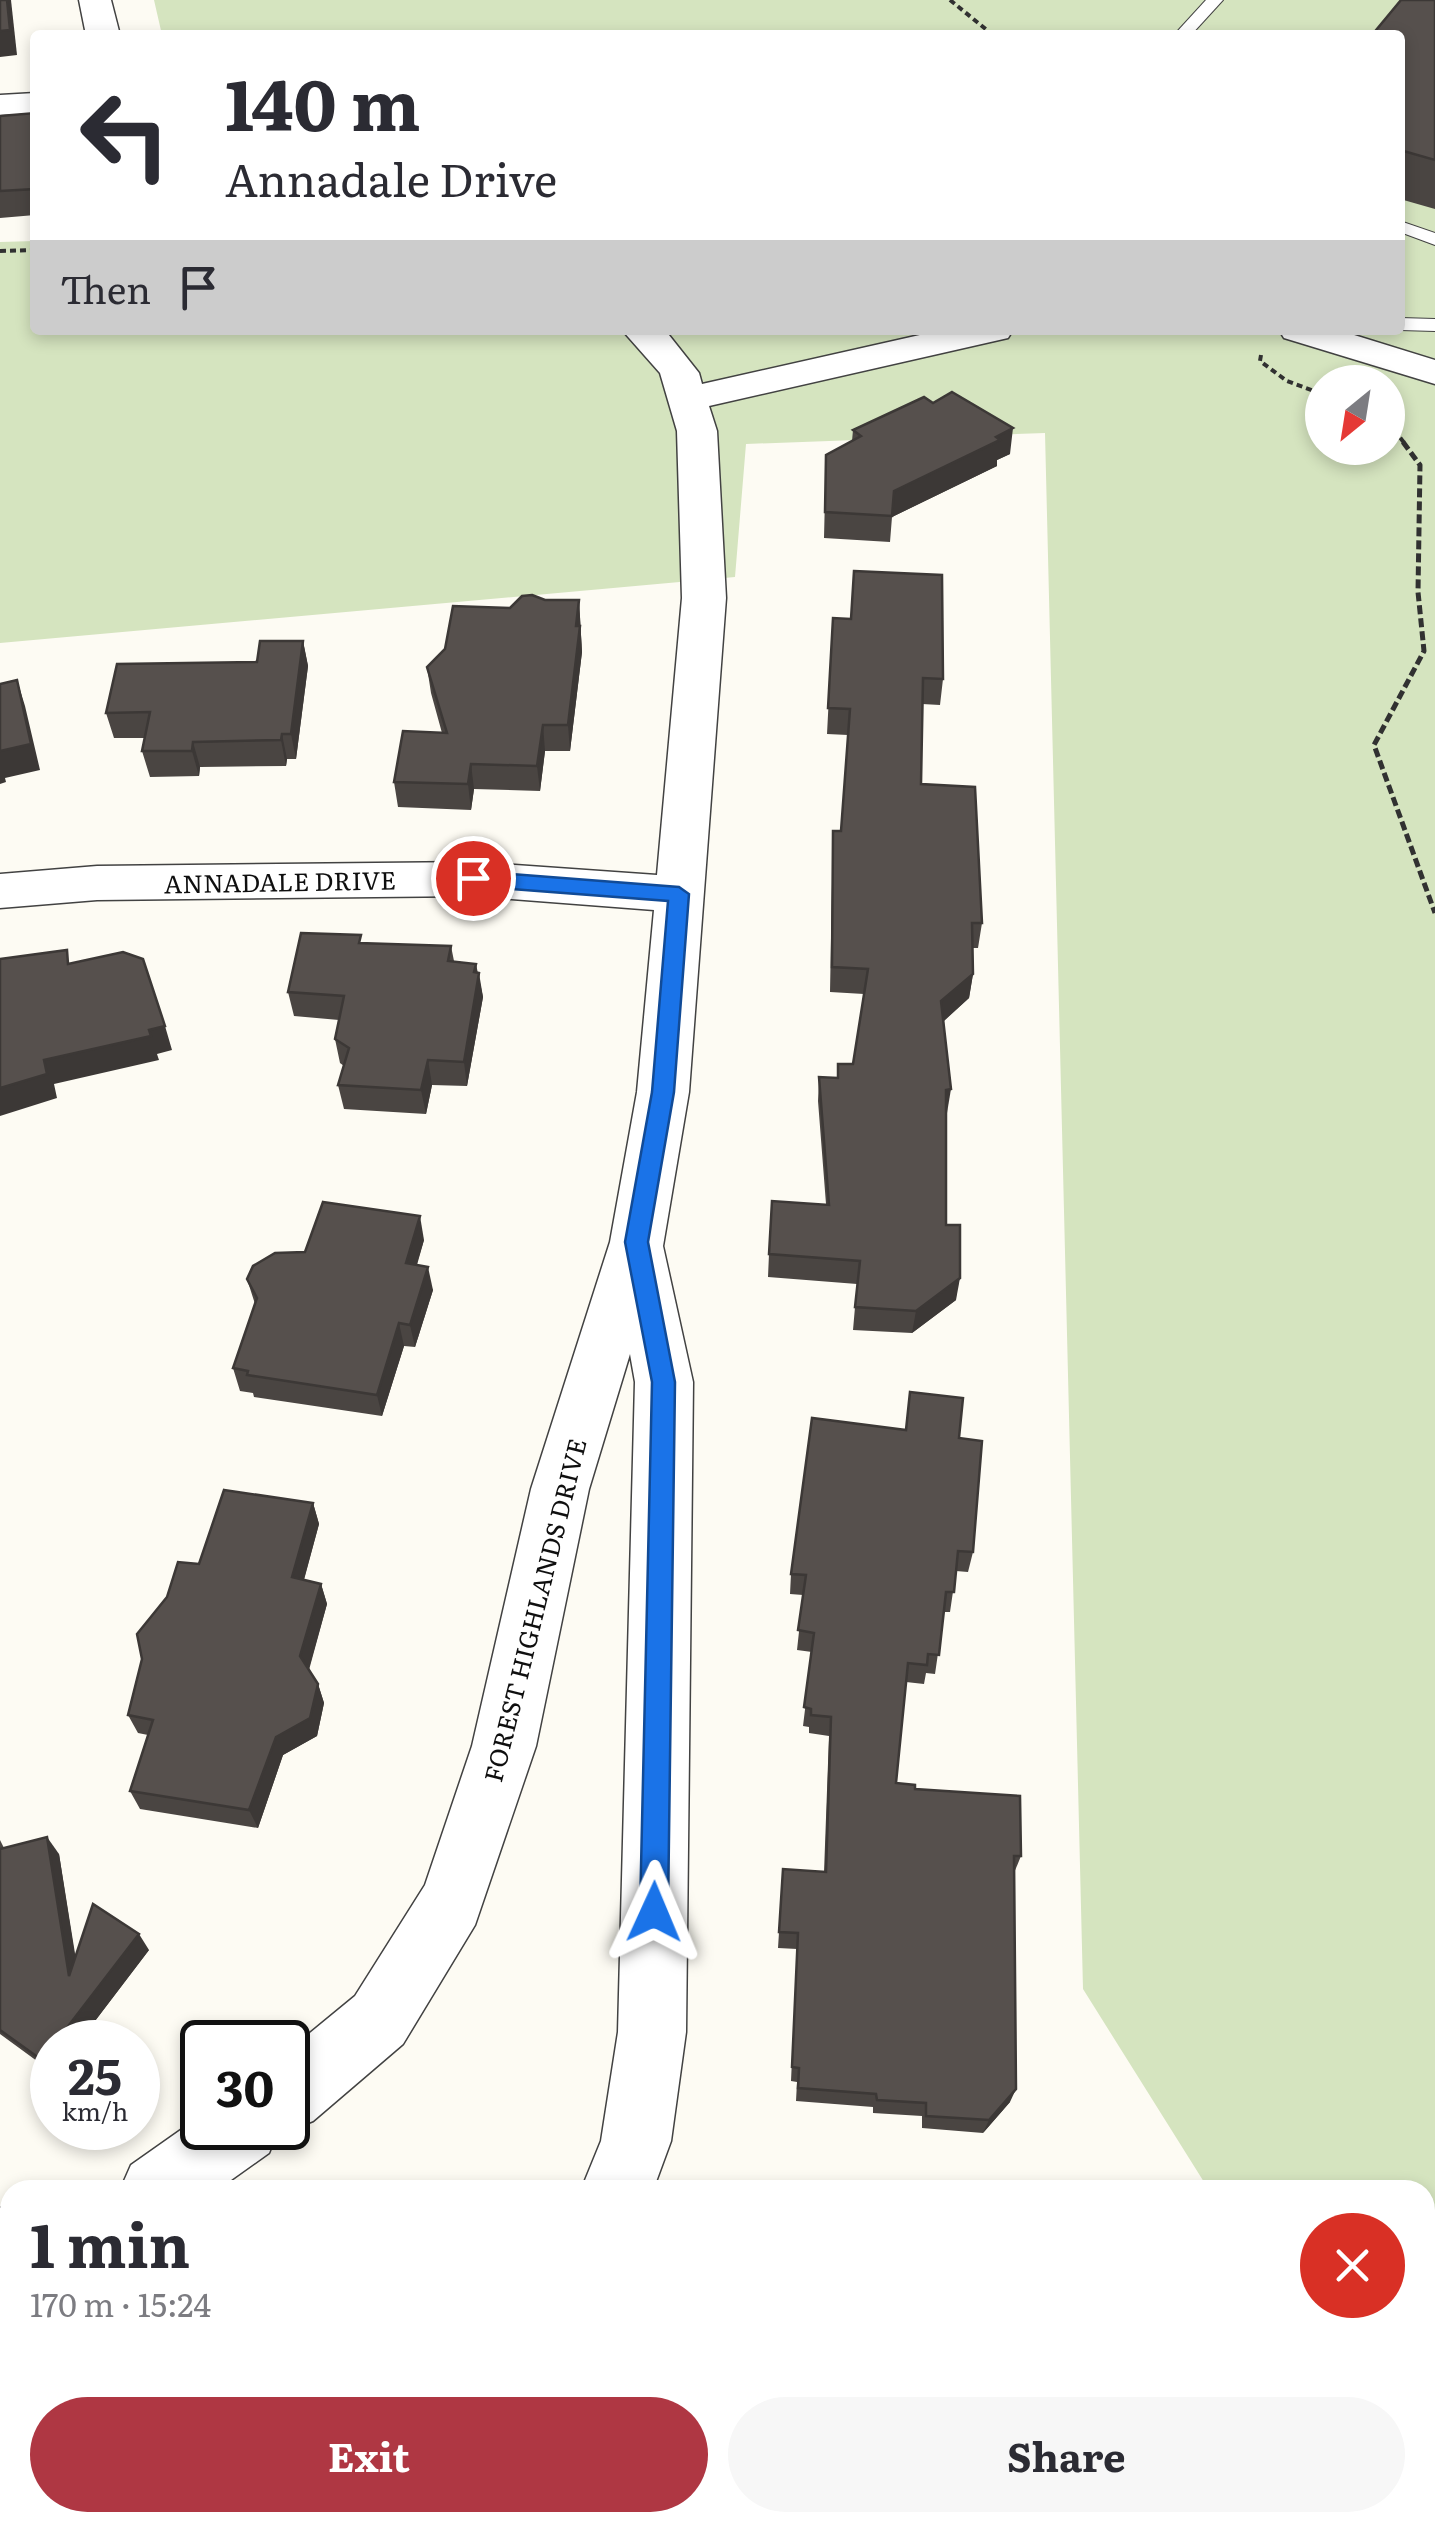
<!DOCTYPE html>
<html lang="en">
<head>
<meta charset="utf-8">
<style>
	body { margin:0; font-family:Literata,serif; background:#f7f7f7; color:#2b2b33; height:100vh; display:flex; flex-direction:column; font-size:38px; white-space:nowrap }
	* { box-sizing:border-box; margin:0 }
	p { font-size:32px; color:#7c7c81 }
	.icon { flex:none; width:55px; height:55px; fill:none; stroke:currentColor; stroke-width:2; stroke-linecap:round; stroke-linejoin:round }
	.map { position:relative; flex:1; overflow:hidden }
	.sheet { position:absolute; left:0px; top:2180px; width:1435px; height:352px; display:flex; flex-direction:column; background:#fff; border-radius:30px 30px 0 0; box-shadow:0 5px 15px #0003 }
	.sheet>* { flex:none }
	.banner { position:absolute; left:30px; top:30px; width:1375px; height:305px; border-radius:10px; box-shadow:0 5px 15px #0003; background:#fff; color:#2b2b33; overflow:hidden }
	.needle { width:65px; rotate:210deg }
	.buttons { position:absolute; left:1305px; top:365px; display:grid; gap:20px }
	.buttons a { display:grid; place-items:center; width:100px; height:100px; border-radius:50%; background:#fff; box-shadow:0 5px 15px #0003; font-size:50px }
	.speed { position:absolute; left:30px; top:2020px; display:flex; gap:20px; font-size:50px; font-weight:700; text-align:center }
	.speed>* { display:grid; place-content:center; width:130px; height:130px; border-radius:50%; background:#fff; box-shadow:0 5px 15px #0003; line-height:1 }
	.speed small { font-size:25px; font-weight:400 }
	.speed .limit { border:5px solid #111; border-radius:15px; background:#fff; color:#111 }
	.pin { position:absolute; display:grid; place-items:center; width:85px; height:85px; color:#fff; margin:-42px; border:5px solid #fff; border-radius:50%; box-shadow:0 2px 10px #0007 }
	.me { position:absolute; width:110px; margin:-55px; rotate:1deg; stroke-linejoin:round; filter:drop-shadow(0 0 8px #0008) }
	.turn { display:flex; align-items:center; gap:35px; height:210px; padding:0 30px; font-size:45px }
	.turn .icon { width:130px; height:130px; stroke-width:2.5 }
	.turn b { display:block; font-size:70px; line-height:85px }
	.then { display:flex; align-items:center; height:95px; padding:0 30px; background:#0003; gap:20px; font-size:38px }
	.round { display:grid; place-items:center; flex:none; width:105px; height:105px; border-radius:52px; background:#f7f7f7 }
	.overview { display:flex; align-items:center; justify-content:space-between; height:170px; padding:0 30px }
	h1 { font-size:60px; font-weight:700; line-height:75px }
	.cta { display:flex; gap:20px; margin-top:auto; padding:20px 30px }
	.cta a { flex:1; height:115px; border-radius:60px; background:#af3743; color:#fff; font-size:40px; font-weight:700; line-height:115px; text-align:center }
	.cta a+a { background:#f7f7f7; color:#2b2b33 }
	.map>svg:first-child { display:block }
</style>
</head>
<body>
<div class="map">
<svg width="1435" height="2532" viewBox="0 0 1435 2532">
	<rect width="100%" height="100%" fill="#fdfbf3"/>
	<!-- green -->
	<path fill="#d5e4bf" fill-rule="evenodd" d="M154,0h1281v2532h-56l-2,-9 48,-1v-332h-216l-126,-201 -38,-1556 -299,11 -11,133 -735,66v-401l35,-1v89h1365v-295h-1238zM1322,382h66v66h-66z"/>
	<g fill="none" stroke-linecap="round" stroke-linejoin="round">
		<!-- service casing -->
		<g stroke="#424242" stroke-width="2">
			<g id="service">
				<polygon points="1206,0 1223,0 1191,35 1174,35"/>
				<polygon points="1400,221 1435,233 1435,245 1400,232"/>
				<polygon points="1400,318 1435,319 1435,331 1400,330"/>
			</g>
		</g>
		<!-- minor casing -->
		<g stroke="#424242" stroke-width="3">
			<g id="minor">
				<polygon points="79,0 111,0 120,35 86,35"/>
				<polygon points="35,93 35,113 0,115 0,95"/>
				<polygon points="622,330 665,330 699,373 702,384 942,330 1013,330 1008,338 709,406 717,431 726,598 689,1092 663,1246 693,1382 686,2032 671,2141 653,2190 581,2190 601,2141 618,2032 635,1382 630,1354 589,1489 536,1746 475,1925 403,2044 313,2121 288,2131 280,2128 288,2128 288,2051 355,1996 425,1885 472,1746 531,1489 610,1242 637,1092 654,910 473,896 97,900 0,908 0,874 97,866 473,862 657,875 682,598 677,431 660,373"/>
				<polygon points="1279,330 1338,330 1435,360 1435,384 1284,338"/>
				<polygon points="202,2115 202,2128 279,2128 269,2153 217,2190 120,2190 131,2165"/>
				<polygon points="10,2205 10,2277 0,2280 0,2208"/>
				<polygon points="280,2522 372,2522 369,2532 276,2532"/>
			</g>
		</g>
		<!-- path-far1 -->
		<g stroke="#313131" stroke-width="4" stroke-dasharray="6 4" stroke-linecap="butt">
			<polyline points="950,0 993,35"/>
			<polyline points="0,251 35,250"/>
			<polyline points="1261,355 1260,361 1287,381 1322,394"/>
			<polyline points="1388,422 1405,444"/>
		</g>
		<!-- path -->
		<polyline stroke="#313131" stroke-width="5" stroke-dasharray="9 4" stroke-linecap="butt" points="1403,442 1420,465 1418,592 1424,651 1374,745 1435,913"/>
		<!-- service -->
		<use href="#service" fill="#fff" fill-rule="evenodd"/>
		<!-- minor -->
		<use href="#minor" fill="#fff" fill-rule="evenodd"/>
	</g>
	<!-- wall -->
	<g fill="#4a4542">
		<polygon points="1435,0 1435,209 1400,199 1400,35"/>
		<polygon points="35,113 35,215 0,218 0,116"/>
		<polygon points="853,430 1010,454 997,460 997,466 892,517 890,542 824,538 826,455 852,441"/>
		<polygon points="545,600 579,600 582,652 570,751 545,751 540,791 474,789 471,810 398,807 394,782 442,733 431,693 427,667 510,608"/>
		<polygon points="833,618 943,679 940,705 922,704 921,784 982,923 978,948 972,948 973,974 969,998 944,1021 947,1113 946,1113 946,1225 956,1300 912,1333 853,1330 857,1284 768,1277 769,1254 826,1204 818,1101 819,1077 837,1078 853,1064 864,994 830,992 833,831 841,831 848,735 827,734"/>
		<polygon points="303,641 308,666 296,759 287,759 286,766 200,767 199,776 150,777 142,751 145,738 114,738 106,713 257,662"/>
		<polygon points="362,943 451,946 454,961 476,964 483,997 467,1086 432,1085 426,1114 344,1109 338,1085 344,1066 340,1063 335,1039 339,1020 294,1016 288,992"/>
		<polygon points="424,1240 417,1265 433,1290 415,1347 404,1346 382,1416 254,1397 253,1393 240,1391 233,1368 255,1304 247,1279 305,1252"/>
		<polygon points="959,1438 973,1552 968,1572 956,1571 950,1612 944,1612 935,1674 926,1673 924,1684 906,1682 896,1783 915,1789 1021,1856 1014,1873 1010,2102 983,2133 922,2128 922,2116 873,2113 873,2107 796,2101 797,2082 791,2081 797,1949 778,1948 783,1869 824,1872 829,1736 809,1733 809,1727 803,1726 812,1652 797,1650 803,1595 790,1594 791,1574"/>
		<polygon points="313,1503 319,1524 304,1580 321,1584 327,1604 309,1670 318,1684 324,1703 317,1736 283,1755 258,1828 140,1809 130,1791 148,1735 138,1733 128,1715 199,1564"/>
		<polygon points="0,1840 4,1848 59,1854 75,1957 149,1950 79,2042 52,2042 52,2072 0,2034"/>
	</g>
	<!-- shaded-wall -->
	<g fill="#3c3836">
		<polygon points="7,0 11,0 17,55 0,57 0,31"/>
		<polygon points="1013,428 1010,454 997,460 997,466 892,517 894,491"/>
		<polygon points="579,600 582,652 570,751 568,725"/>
		<polygon points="303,641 308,666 296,759 291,734"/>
		<polygon points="17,680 25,706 40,770 5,778 6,782 0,784 0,751"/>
		<polygon points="543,725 545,751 540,791 537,766"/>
		<polygon points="282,734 287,759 286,766 281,740"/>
		<polygon points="193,742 200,767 199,776 192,751"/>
		<polygon points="471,764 474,789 471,810 468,784"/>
		<polygon points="476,964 478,979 479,973 483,997 467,1086 464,1062"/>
		<polygon points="973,974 969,998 938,1026 941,1001"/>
		<polygon points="165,1026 172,1050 157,1054 159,1060 54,1084 57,1098 0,1116 0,1088 44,1060"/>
		<polygon points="428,1060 432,1085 426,1114 421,1090"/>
		<polygon points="951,1089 947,1113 942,1114 946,1090"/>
		<polygon points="420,1216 424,1240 410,1286 406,1263"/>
		<polygon points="428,1267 433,1290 415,1347 410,1325"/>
		<polygon points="960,1278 956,1300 912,1333 916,1311"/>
		<polygon points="399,1323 404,1346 382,1416 377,1395"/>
		<polygon points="313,1503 319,1524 299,1597 292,1577"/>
		<polygon points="321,1584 327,1604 307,1675 300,1656"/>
		<polygon points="318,1684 324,1703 317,1736 283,1755 258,1828 249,1810 276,1737"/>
		<polygon points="47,1837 59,1854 81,1991 69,1976"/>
		<polygon points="139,1934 149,1950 79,2042 56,2042"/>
		<polygon points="50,2044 52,2046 52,2072 39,2058"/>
		<polygon points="1016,2089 1010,2102 983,2133 989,2120"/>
	</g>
	<!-- building -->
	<g fill="#56504d" stroke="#3c3836" stroke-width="2.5">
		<polygon points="0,0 7,0 10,30 0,31"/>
		<polygon points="1401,0 1435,0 1435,160 1400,150 1400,35 1372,35"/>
		<polygon points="35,113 35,189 0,191 0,116"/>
		<polygon points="952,392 1013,428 996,437 1000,440 894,491 892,516 825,512 826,455 861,436 853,430 924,397 933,403"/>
		<polygon points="854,571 942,575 943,679 923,678 921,784 975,787 982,923 972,923 973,974 941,1001 951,1089 946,1090 946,1225 960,1225 960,1278 916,1311 855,1307 860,1261 769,1254 772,1201 829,1205 819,1077 838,1078 838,1064 853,1064 868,969 832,967 833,831 841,831 850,709 828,708 833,618 851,619"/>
		<polygon points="532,595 545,600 579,600 576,626 580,626 568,725 543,725 537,766 471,764 468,784 394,782 403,731 447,733 427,667 445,649 453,606 510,608 522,596"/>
		<polygon points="260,641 303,641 291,734 282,734 281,740 193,742 192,751 142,751 150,712 106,713 117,664 257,662"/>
		<polygon points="17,680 31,744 0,751 0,684"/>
		<polygon points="301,933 361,935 359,943 451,946 448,961 476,964 474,972 479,973 464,1062 428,1060 421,1090 338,1085 349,1048 335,1039 344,996 288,992"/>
		<polygon points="67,950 68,964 123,952 143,959 165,1026 149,1030 151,1036 44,1060 47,1074 0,1088 0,959"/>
		<polygon points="323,1202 420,1216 406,1263 428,1267 410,1325 399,1323 377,1395 247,1375 248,1371 233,1368 257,1298 247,1279 253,1266 275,1253 305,1252"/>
		<polygon points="910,1392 963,1398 959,1438 982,1441 973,1552 958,1551 954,1592 946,1592 939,1655 928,1654 927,1665 908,1663 896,1783 915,1785 915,1789 1020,1796 1021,1856 1014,1856 1016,2089 989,2120 926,2116 926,2103 877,2100 876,2094 798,2088 799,2068 792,2067 798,1933 779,1932 783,1869 826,1872 831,1717 811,1715 811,1709 804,1707 814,1633 798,1630 806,1575 791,1574 812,1418 906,1430"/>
		<polygon points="224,1490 313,1503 292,1577 321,1584 300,1656 318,1684 310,1718 276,1737 249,1810 130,1791 153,1720 128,1715 142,1659 137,1634 167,1597 178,1562 199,1564"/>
		<polygon points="47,1837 69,1976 93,1904 139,1934 56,2042 52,2042 52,2045 50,2044 39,2058 0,2030 0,1849"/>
	</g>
	<!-- route -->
	<polygon fill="#1a73e8" stroke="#114b97" stroke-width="2.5" points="473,871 679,887 689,894 674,1092 648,1242 675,1382 668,1912 664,1922 654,1926 645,1922 640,1912 652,1382 625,1242 652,1092 668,901 473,886 463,878"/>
	<g text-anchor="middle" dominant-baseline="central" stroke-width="10" stroke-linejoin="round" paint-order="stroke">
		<!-- street labels -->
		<g font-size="25" fill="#0f0f0f" stroke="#fff">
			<text transform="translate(280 881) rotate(-1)">ANNADALE DRIVE</text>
			<text transform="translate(534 1610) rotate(-76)">FOREST HIGHLANDS DRIVE</text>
		</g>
	</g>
</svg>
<div class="buttons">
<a><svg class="needle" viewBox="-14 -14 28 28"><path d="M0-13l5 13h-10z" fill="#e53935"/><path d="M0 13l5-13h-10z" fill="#7c7c81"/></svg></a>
</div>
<div class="speed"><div>25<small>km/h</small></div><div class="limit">30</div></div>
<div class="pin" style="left:473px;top:878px;background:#d93025"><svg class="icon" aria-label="arrive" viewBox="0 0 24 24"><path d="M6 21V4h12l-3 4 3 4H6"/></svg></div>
<svg class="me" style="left:654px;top:1912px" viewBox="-20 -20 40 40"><path d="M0-17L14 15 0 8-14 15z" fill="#1a73e8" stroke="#fff" stroke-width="4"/></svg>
<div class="banner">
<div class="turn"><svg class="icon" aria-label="left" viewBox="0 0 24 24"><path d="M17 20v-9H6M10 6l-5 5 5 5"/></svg><div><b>140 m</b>Annadale Drive</div></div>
<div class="then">Then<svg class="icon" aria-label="arrive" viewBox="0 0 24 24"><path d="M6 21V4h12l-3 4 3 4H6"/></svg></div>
</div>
<section class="sheet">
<div class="overview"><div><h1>1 min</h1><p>170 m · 15:24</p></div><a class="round" style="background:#d93025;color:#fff"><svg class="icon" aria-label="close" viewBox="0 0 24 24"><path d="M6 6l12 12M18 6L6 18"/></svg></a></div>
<div class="cta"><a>Exit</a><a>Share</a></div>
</section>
</div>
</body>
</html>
